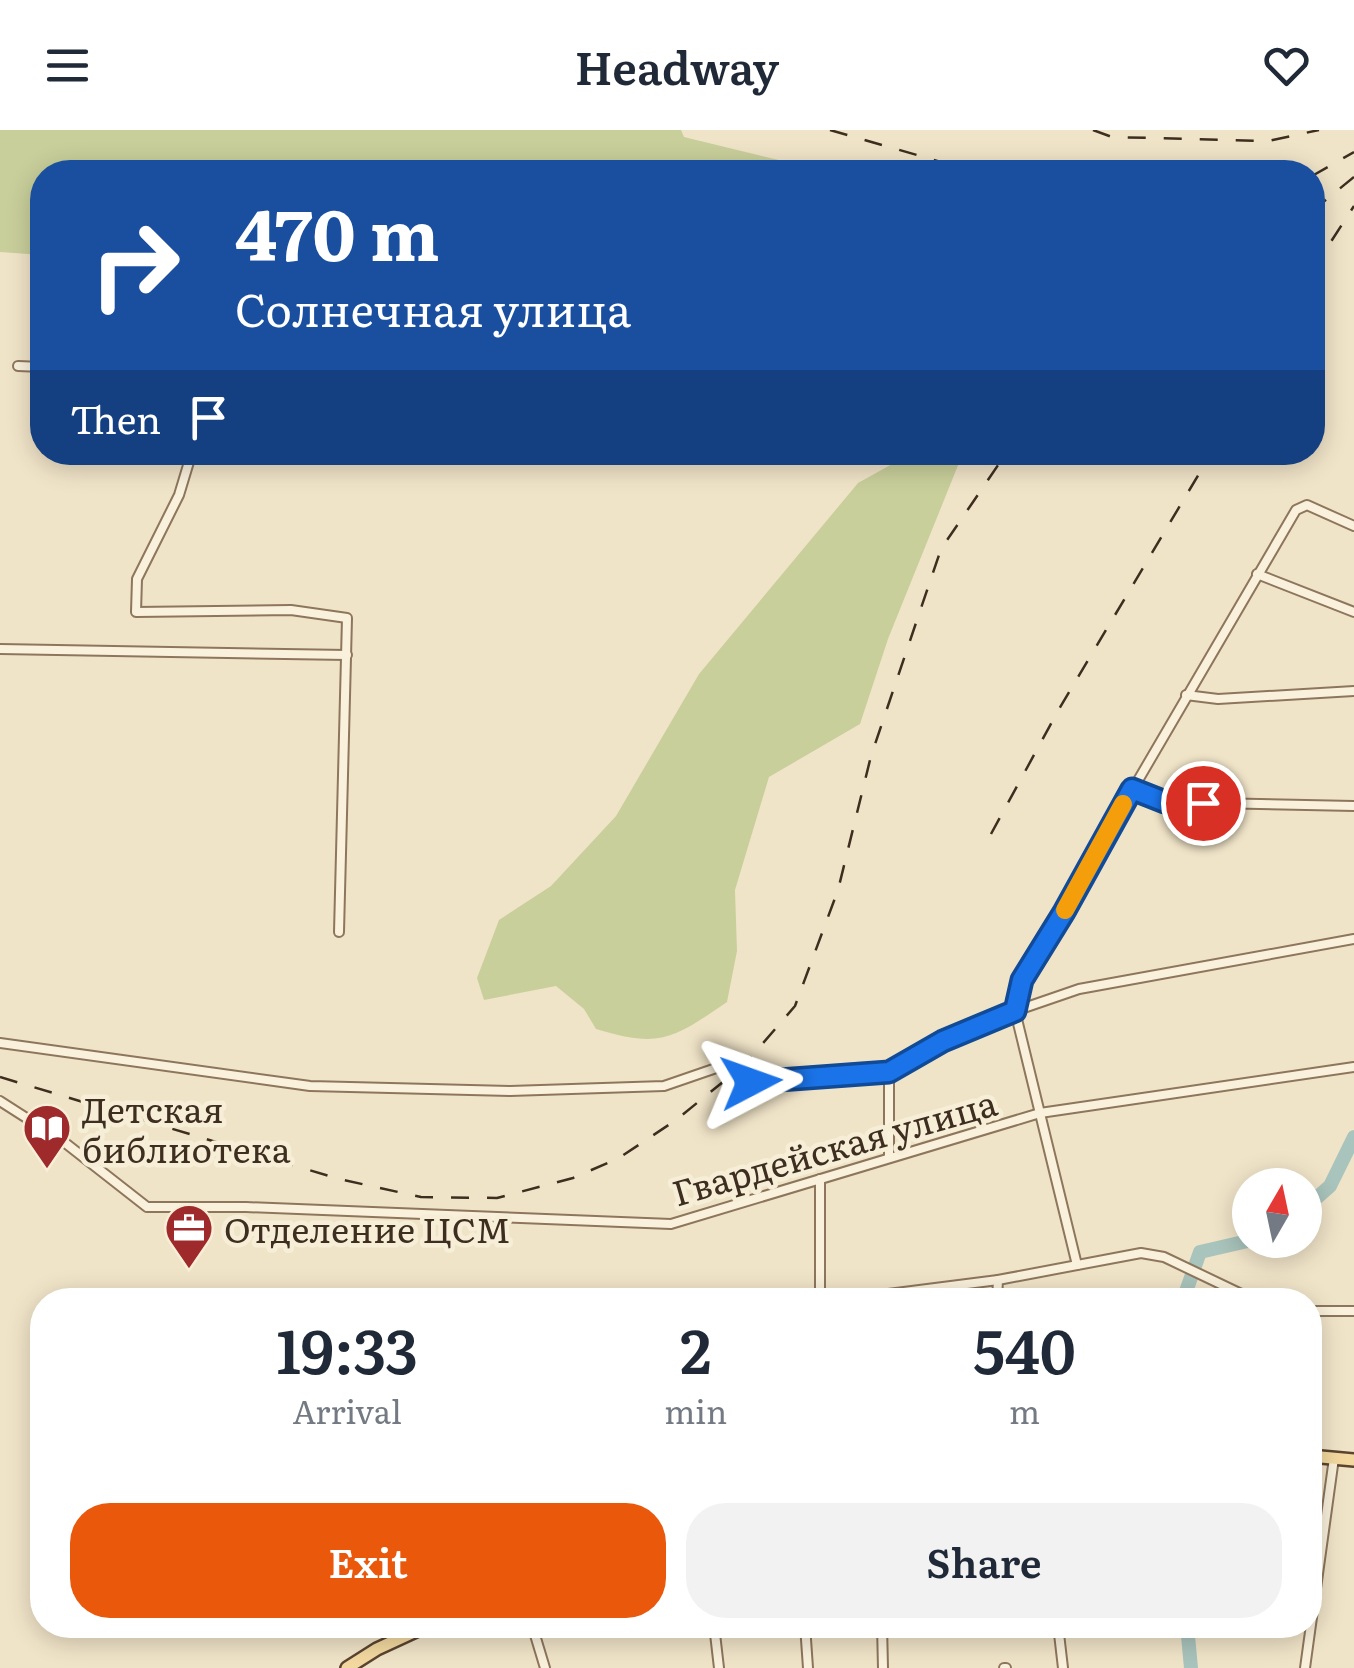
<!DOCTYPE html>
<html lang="en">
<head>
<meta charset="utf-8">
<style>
	body { margin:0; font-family:Literata,serif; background:#f2f2f3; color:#1f2937; height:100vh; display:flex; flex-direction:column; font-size:38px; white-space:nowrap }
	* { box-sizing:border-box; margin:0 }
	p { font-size:32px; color:#747a83 }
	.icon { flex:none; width:55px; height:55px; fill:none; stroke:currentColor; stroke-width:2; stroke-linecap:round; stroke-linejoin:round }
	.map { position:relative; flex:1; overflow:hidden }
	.details { position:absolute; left:30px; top:1158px; width:1292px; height:350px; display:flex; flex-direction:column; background:#fff; border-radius:40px; box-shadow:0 5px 25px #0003 }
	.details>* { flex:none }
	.guide { position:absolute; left:30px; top:30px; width:1295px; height:305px; border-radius:40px; box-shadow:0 5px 25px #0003; background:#1a4fa0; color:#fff; overflow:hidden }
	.needle { width:65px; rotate:9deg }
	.tools { position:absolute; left:1232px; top:1038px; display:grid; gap:20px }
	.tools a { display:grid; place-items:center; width:90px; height:90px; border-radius:50%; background:#fff; box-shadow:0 5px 25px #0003; font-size:50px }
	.pin { position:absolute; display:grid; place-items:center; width:85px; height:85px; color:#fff; margin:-42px; border:5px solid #fff; border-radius:50%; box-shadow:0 2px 10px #0007 }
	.me { position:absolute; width:110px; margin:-55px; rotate:86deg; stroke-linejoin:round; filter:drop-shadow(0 0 8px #0008) }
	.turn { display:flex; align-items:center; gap:35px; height:210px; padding:0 40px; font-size:45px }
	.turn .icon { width:130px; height:130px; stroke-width:2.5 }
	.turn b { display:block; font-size:70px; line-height:85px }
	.then { display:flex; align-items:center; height:95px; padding:0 40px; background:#0003; gap:20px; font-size:38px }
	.eta { display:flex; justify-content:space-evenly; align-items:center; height:170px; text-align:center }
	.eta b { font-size:60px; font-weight:600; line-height:70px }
	.action { display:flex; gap:20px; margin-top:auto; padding:20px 40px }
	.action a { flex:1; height:115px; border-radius:40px; background:#ea580c; color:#fff; font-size:40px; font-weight:600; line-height:115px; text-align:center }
	.action a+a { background:#f2f2f3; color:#1f2937 }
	header { display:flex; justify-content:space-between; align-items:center; height:130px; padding:0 40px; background:#fff; font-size:45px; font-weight:600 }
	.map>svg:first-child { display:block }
</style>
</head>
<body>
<header><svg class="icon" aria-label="menu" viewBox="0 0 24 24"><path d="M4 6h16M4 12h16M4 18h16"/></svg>Headway<svg class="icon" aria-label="heart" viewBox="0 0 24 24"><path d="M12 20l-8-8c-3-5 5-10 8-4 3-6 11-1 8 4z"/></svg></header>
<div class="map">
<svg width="1354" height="1538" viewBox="0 0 1354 1538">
	<rect width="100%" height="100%" fill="#f0e4c8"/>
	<!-- green -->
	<g fill="#c9cf9b">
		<polygon points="0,0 681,0 684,7 787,32 785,42 42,42 42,125 0,122"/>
		<path d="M912,323h51l-75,186 -28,85 -91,53 -34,113 2,61 -10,51c-53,36 -66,47 -131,27l-12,-20 -28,-23 -72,14 -7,-22 22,-58 52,-34 65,-70 83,-142 159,-191z"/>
	</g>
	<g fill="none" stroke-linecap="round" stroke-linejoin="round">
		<!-- river -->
		<g stroke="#a9c4bc" stroke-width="14">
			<polyline points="1305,1078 1330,1056 1354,1007"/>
			<polyline points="1183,1170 1200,1122 1252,1110"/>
			<polyline points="1187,1495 1191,1538"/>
		</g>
		<!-- street casing -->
		<g stroke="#8d765c" stroke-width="12">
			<g id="street">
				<polyline points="18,236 42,237"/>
				<polyline points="192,322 179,365 137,449 136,482 291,480 347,488 339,802"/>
				<polyline points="1257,444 1354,482"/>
				<polyline points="0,519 347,525"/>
				<polyline points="1186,565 1218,569 1354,561"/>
				<polyline points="1132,659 1165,672 1354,676"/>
				<polyline points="0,913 310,956 510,961 664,956 725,935"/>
				<polyline points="751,952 889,942 943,911 1015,881 1079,859 1354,809"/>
				<polyline points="0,971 64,1012 147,1077 246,1077 671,1094 1040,983 1354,937"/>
				<polyline points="889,1027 889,942"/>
				<polyline points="1077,1135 1015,881 1022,849 1296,380 1307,375 1354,396"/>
				<polyline points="820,1170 820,1049"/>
				<polyline points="841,1170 998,1150"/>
				<polyline points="997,1170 998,1150 1141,1123 1164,1127 1254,1170"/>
				<polyline points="1310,1181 1354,1181"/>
				<polyline points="532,1495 545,1538"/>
				<polyline points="714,1495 719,1538"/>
				<polyline points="805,1495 808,1538"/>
				<polyline points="882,1495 883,1538"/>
				<polyline points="1058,1495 1063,1538"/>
				<polyline points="1004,1538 1006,1538"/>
				<polyline points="1305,1538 1334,1328"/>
			</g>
		</g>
		<!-- primary casing -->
		<g stroke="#5b4430" stroke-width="16">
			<g id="primary">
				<polyline points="1310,1326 1354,1330"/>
				<polyline points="347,1538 377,1519 429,1495"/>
			</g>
		</g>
		<!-- street -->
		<use href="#street" stroke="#faf1dc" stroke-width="8"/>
		<!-- primary -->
		<use href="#primary" stroke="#f3d9a0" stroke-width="11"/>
		<!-- rail -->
		<g stroke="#3d2e20" stroke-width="2.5" stroke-dasharray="18 18" stroke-linecap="butt">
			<polyline points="830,0 976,42"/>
			<polyline points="1093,0 1112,7 1268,11 1319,0"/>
			<polyline points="1312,46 1354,22"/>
			<polyline points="1312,81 1354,47"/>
			<polyline points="1312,141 1354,76"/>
			<polyline points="991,704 1059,579 1212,322"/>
			<polyline points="0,947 339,1049 421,1067 497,1068 573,1048 619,1028 676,990 745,934 795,876 838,760 871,626 941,419 1007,322"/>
		</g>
	</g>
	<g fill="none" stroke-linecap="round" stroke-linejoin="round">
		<!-- route casing -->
		<g stroke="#114b97" stroke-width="25">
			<polyline id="route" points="751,952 889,942 943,911 1015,881 1022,850 1064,782 1132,659 1165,672 1203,673"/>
		</g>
		<!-- route -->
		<use href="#route" stroke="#1a73e8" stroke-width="18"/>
		<!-- slow -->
		<polyline stroke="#f59e0b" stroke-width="18" points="1065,780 1123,674"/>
	</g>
	<!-- icons -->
	<defs>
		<g id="library-pin" transform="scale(2.5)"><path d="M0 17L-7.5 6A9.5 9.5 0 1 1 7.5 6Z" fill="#9e2a2b" stroke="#f7eed8"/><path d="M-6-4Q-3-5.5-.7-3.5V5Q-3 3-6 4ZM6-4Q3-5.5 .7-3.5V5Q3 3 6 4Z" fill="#fff"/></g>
		<g id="office-pin" transform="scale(2.5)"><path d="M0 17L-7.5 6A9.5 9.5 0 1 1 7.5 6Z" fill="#9e2a2b" stroke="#f7eed8"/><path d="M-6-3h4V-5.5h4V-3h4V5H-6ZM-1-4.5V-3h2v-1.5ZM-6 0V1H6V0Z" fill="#fff"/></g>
	</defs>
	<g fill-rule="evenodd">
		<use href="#library-pin" x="47" y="998"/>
		<use href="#office-pin" x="189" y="1098"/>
	</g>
	<g text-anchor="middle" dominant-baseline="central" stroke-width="9" stroke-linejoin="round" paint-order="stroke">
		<!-- poi labels -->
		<g font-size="35" fill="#3d2e20" stroke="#f7eed8" text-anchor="start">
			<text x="82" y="978">Детская<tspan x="82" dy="40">библиотека</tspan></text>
			<text x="224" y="1098">Отделение ЦСМ</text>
		</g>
		<!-- street labels -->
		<g font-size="35" fill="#3d2e20" stroke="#f7eed8">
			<text transform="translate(834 1016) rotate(-16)">Гвардейская улица</text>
		</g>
	</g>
</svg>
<div class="tools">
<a><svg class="needle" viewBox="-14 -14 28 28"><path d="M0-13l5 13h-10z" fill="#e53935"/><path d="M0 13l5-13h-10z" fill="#747a83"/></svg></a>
</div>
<div class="pin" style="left:1203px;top:673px;background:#d93025"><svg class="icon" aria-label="arrive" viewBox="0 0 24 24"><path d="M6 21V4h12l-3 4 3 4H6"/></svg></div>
<svg class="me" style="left:751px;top:952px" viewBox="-20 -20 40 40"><path d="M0-17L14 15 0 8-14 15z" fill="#1a73e8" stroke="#fff" stroke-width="4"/></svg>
<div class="guide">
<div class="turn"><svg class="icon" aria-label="right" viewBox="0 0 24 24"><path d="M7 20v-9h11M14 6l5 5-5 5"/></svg><div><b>470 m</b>Солнечная улица</div></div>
<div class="then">Then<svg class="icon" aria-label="arrive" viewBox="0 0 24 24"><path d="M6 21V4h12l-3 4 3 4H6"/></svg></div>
</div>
<section class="details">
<div class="eta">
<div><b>19:33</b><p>Arrival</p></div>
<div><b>2</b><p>min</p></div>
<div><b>540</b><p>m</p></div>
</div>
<div class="action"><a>Exit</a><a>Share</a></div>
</section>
</div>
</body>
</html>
